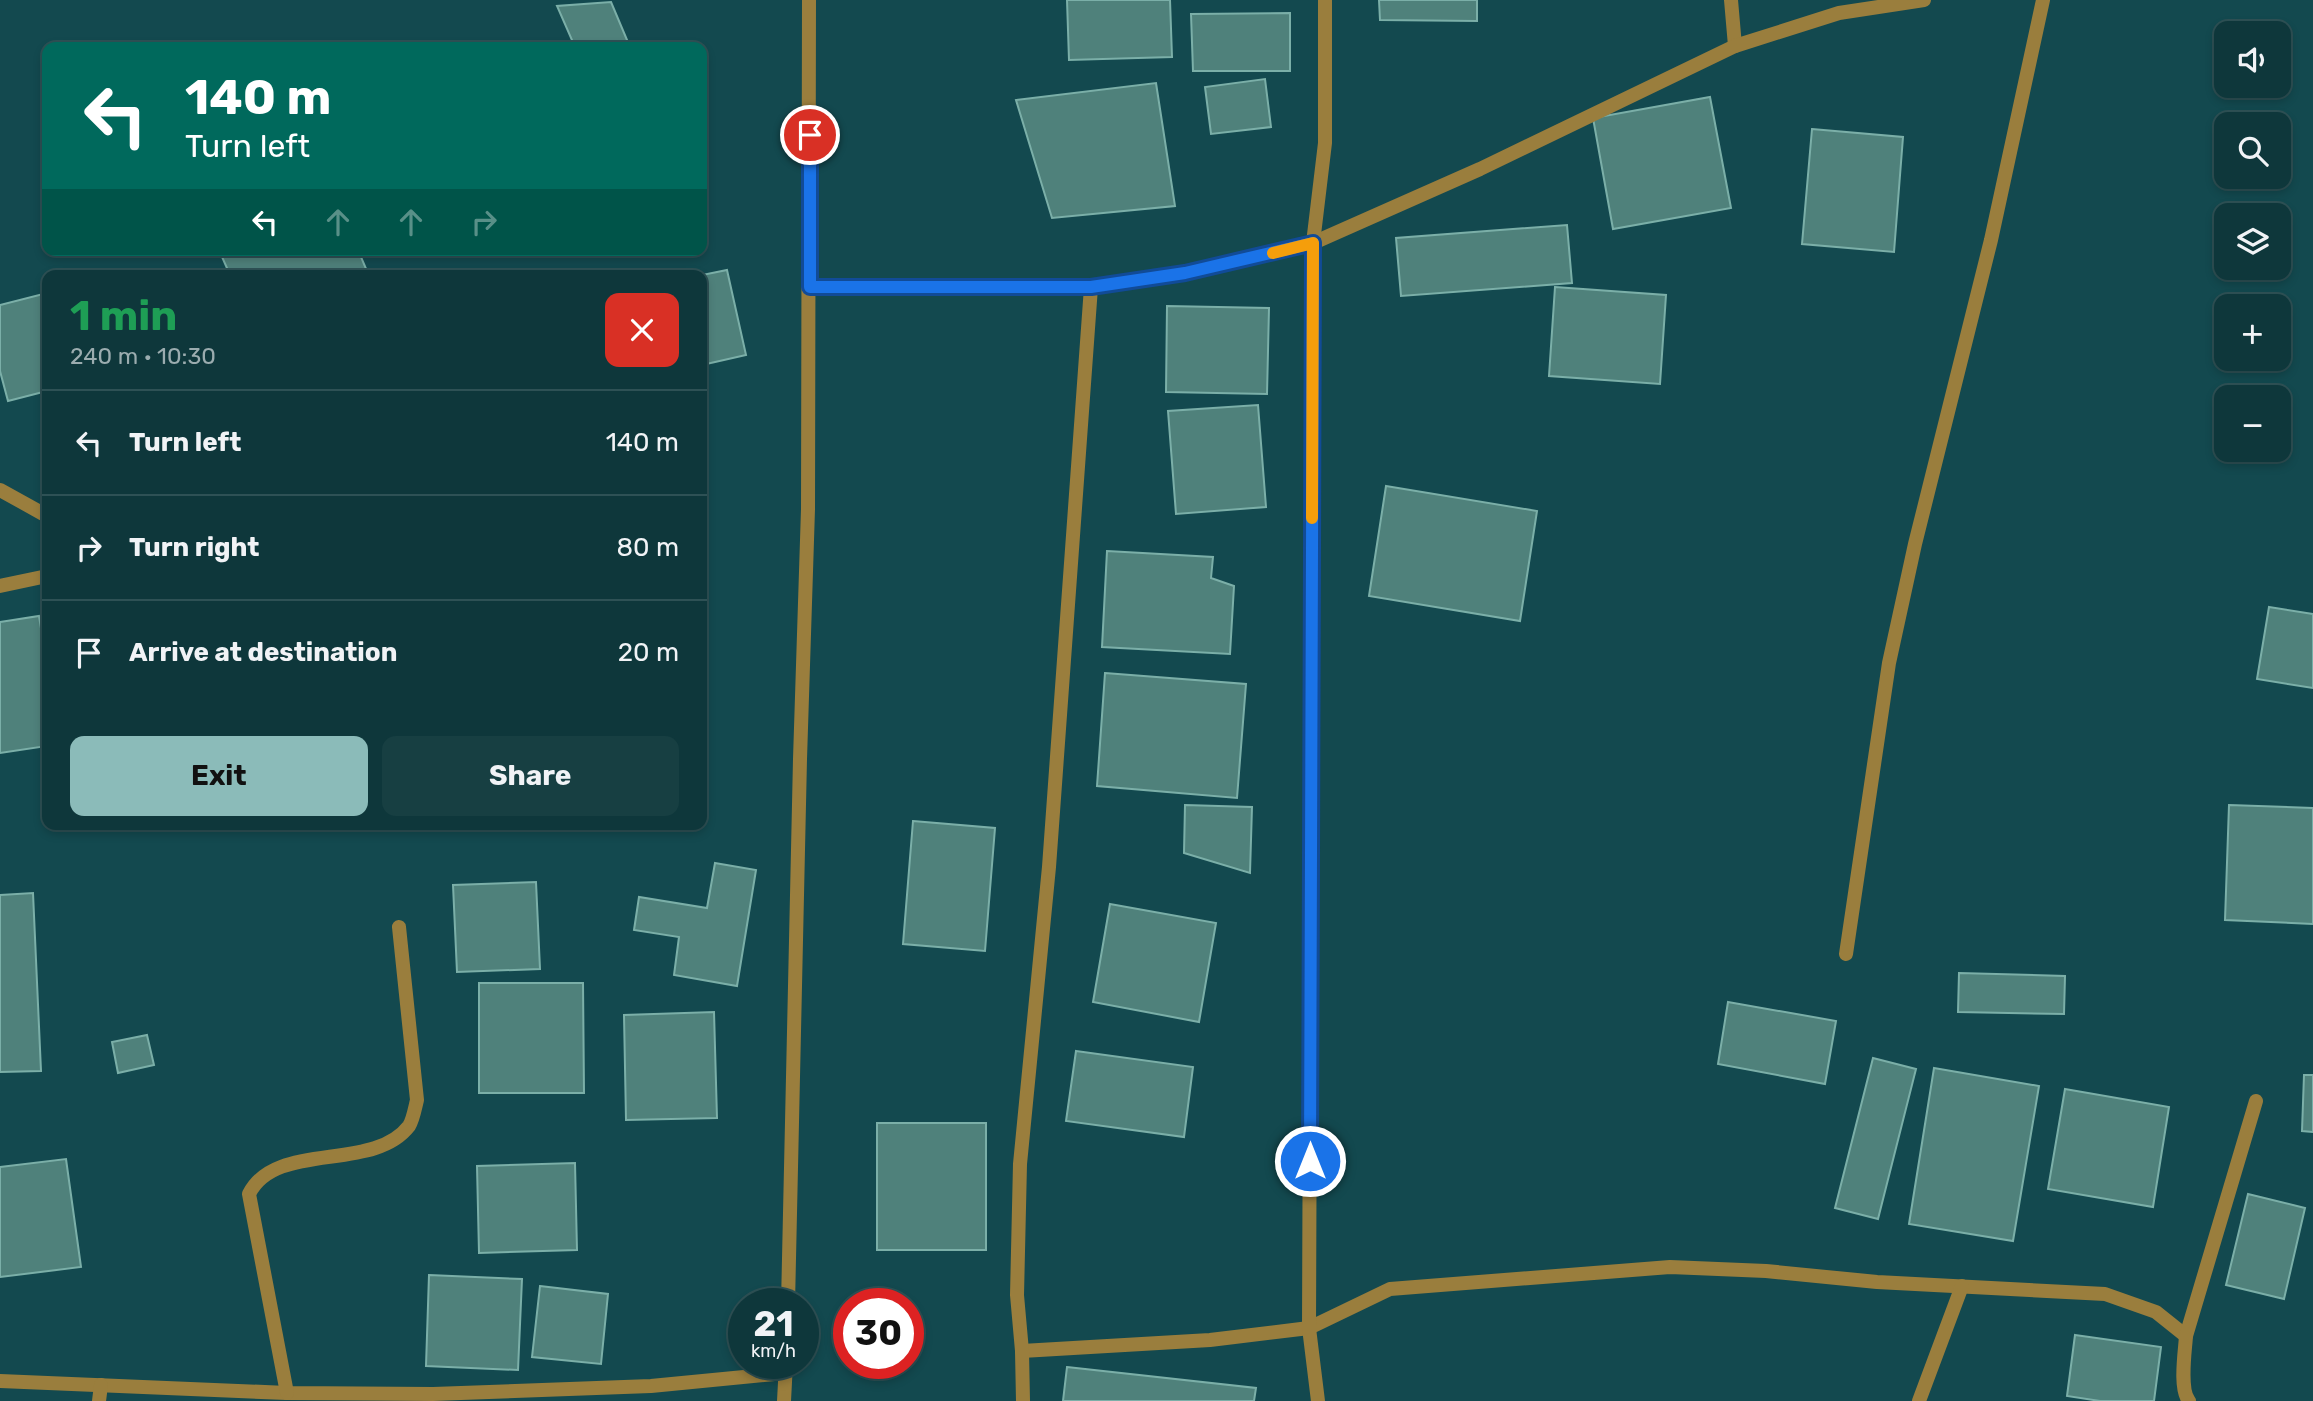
<!DOCTYPE html>
<html lang="en">
<head>
<meta charset="utf-8">
<style>
	body { margin:0; font-family:Rubik,sans-serif; background:#173f42; color:#f1f3f6; height:100vh; display:flex; flex-direction:column; font-size:26px; white-space:nowrap }
	* { box-sizing:border-box; margin:0 }
	p { font-size:23px; color:#9bacaf }
	.icon { flex:none; width:38px; height:38px; fill:none; stroke:currentColor; stroke-width:2; stroke-linecap:round; stroke-linejoin:round }
	.map { position:relative; flex:1; overflow:hidden }
	.drawer { position:absolute; left:42px; top:270px; width:665px; height:560px; display:flex; flex-direction:column; background:#0e373b; border-radius:14px; box-shadow:0 4px 10px #0003,0 0 0 2px #2e5155 }
	.drawer>* { flex:none }
	.top-card { position:absolute; left:42px; top:42px; width:665px; height:214px; border-radius:14px; box-shadow:0 4px 10px #0003,0 0 0 2px #2e5155; background:#00695c; color:#fff; overflow:hidden }
	.tools { position:absolute; left:2214px; top:21px; display:grid; gap:14px }
	.tools a { display:grid; place-items:center; width:77px; height:77px; border-radius:14px; background:#0e373b; box-shadow:0 4px 10px #0003,0 0 0 2px #2e5155; font-size:35px }
	.speed { position:absolute; left:728px; top:1288px; display:flex; gap:14px; font-size:35px; font-weight:700; text-align:center }
	.speed>* { display:grid; place-content:center; width:91px; height:91px; border-radius:50%; background:#0e373b; box-shadow:0 4px 10px #0003,0 0 0 2px #2e5155; line-height:1 }
	.speed small { font-size:18px; font-weight:400 }
	.speed .limit { border:10px solid #d22; background:#fff; color:#111 }
	.pin { position:absolute; display:grid; place-items:center; width:60px; height:60px; color:#fff; margin:-30px; border:4px solid #fff; border-radius:50%; box-shadow:0 2px 7px #0007 }
	.me { position:absolute; width:77px; margin:-38px; rotate:0deg; stroke-linejoin:round; filter:drop-shadow(0 0 5px #0008) }
	.turn { display:flex; align-items:center; gap:24px; height:147px; padding:0 28px; font-size:32px }
	.turn .icon { width:91px; height:91px; stroke-width:2.5 }
	.turn b { display:block; font-size:49px; line-height:60px }
	.lanes { display:flex; align-items:center; height:66px; padding:0 28px; background:#0003; justify-content:center; gap:35px; direction:ltr }
	.lanes .off { opacity:.35 }
	.round { display:grid; place-items:center; flex:none; width:74px; height:74px; border-radius:14px; background:#173f42 }
	.overview { display:flex; align-items:center; justify-content:space-between; height:119px; padding:0 28px }
	h1 { font-size:42px; font-weight:700; line-height:52px; color:#1e9e55 }
	.primary-button { display:flex; gap:14px; margin-top:auto; padding:14px 28px }
	.primary-button a { flex:1; height:80px; border-radius:14px; background:#8bbbb9; color:#111; font-size:28px; font-weight:700; line-height:80px; text-align:center }
	.primary-button a+a { background:#173f42; color:#f1f3f6 }
	ul { padding:0; list-style:none }
	li { display:flex; align-items:center; gap:21px; height:105px; padding:0 28px; border-top:2px solid #2e5155 }
	li div { flex:1 }
	li b { display:block; font-size:26px }
	li em { font-style:normal }
	.map>svg:first-child { display:block }
</style>
</head>
<body>
<div class="map">
<svg width="2313" height="1401" viewBox="0 0 2313 1401">
	<rect width="100%" height="100%" fill="#13494f"/>
	<!-- building -->
	<g fill="#4f817b" stroke="#7bafa8" stroke-width="2">
		<polygon points="1067,0 1170,0 1172,57 1069,60"/>
		<polygon points="1379,0 1477,0 1477,21 1380,20"/>
		<polygon points="611,2 630,47 575,47 557,6"/>
		<polygon points="1290,13 1290,71 1193,71 1191,14"/>
		<polygon points="1265,79 1271,127 1211,134 1205,87"/>
		<polygon points="1156,83 1175,206 1052,218 1016,100"/>
		<polygon points="1710,97 1731,208 1613,229 1593,118"/>
		<polygon points="1812,129 1903,137 1894,252 1802,244"/>
		<polygon points="1567,225 1572,283 1401,296 1396,238"/>
		<polygon points="219,250 358,250 367,271 359,275 230,275"/>
		<polygon points="727,270 746,355 702,365 702,275"/>
		<polygon points="1555,287 1666,295 1660,384 1549,376"/>
		<polygon points="47,293 47,391 8,401 0,371 0,305"/>
		<polygon points="1167,306 1269,308 1267,394 1166,392"/>
		<polygon points="1258,405 1266,507 1176,514 1168,411"/>
		<polygon points="1386,486 1537,511 1520,621 1369,596"/>
		<polygon points="1107,551 1213,557 1211,578 1234,586 1230,654 1102,647"/>
		<polygon points="2269,607 2313,614 2313,688 2257,679"/>
		<polygon points="39,616 47,665 47,746 0,753 0,622"/>
		<polygon points="1105,673 1246,684 1237,798 1097,786"/>
		<polygon points="1185,805 1252,807 1250,873 1184,853"/>
		<polygon points="2229,805 2313,808 2313,924 2225,920"/>
		<polygon points="913,821 995,828 985,951 903,944"/>
		<polygon points="715,863 756,870 737,986 674,975 679,937 634,930 639,897 707,908"/>
		<polygon points="536,882 540,969 457,972 453,885"/>
		<polygon points="33,893 41,1071 0,1072 0,895"/>
		<polygon points="1110,904 1216,923 1199,1022 1093,1002"/>
		<polygon points="1959,973 2065,976 2064,1014 1958,1012"/>
		<polygon points="479,983 583,983 584,1093 479,1093"/>
		<polygon points="1728,1002 1836,1021 1825,1084 1718,1064"/>
		<polygon points="714,1012 717,1118 626,1120 624,1015"/>
		<polygon points="147,1035 154,1065 118,1073 112,1042"/>
		<polygon points="1076,1051 1193,1067 1184,1137 1066,1121"/>
		<polygon points="1873,1058 1916,1069 1878,1219 1835,1208"/>
		<polygon points="1934,1068 2039,1086 2013,1241 1909,1224"/>
		<polygon points="2304,1075 2313,1075 2313,1132 2302,1131"/>
		<polygon points="2065,1089 2169,1107 2153,1207 2048,1189"/>
		<rect x="877" y="1123" width="109" height="127"/>
		<polygon points="66,1159 81,1267 0,1277 0,1167"/>
		<polygon points="575,1163 577,1250 479,1253 477,1166"/>
		<polygon points="2248,1194 2305,1208 2284,1299 2226,1285"/>
		<polygon points="429,1275 522,1279 518,1370 426,1366"/>
		<polygon points="540,1286 608,1294 601,1364 532,1357"/>
		<polygon points="2075,1335 2161,1347 2154,1401 2100,1401 2067,1396"/>
		<polygon points="1067,1367 1256,1388 1254,1401 1063,1401"/>
	</g>
	<g fill="none" stroke-linecap="round" stroke-linejoin="round">
		<!-- minor -->
		<g stroke="#9a7e3d" stroke-width="14">
			<polyline points="1731,0 1735,46"/>
			<polyline points="810,287 1091,287 1185,273 1313,243 1480,169 1735,46 1839,13 1924,0"/>
			<polyline points="0,490 47,516"/>
			<polyline points="0,586 47,576"/>
			<polyline points="1846,954 1889,663 1915,544 1991,240 2043,0"/>
			<polyline points="788,1304 800,759 808,509 809,0"/>
			<polyline points="1022,1351 1210,1340 1309,1328 1390,1289 1670,1267 1766,1271 1877,1282 2105,1294 2156,1312 2186,1336"/>
			<polyline points="0,1381 287,1393 433,1394 651,1386 785,1373"/>
			<path d="M287,1393l-38,-199c27,-54 124,-21 160,-68 4,-6 6,-18 8,-26l-18,-173"/>
			<polyline points="99,1401 101,1385"/>
			<polyline points="784,1401 786,1363"/>
			<polyline points="1023,1401 1022,1351 1017,1295 1020,1164 1049,867 1091,287"/>
			<polyline points="1318,1401 1309,1328 1313,243 1325,143 1325,0"/>
			<polyline points="1919,1401 1962,1286"/>
			<path d="M2189,1401c-10,-12 -4,-49 -3,-65l70,-235"/>
		</g>
	</g>
	<g fill="none" stroke-linecap="round" stroke-linejoin="round">
		<!-- route casing -->
		<g stroke="#114b97" stroke-width="18">
			<polyline id="route" points="810,135 810,287 1091,287 1185,273 1313,243 1310,1161"/>
		</g>
		<!-- route -->
		<use href="#route" stroke="#1a73e8" stroke-width="12"/>
		<!-- slow -->
		<polyline stroke="#f59e0b" stroke-width="12" points="1273,253 1313,243 1312,518"/>
	</g>
</svg>
<div class="tools">
<a><svg class="icon" aria-label="sound" viewBox="0 0 24 24"><path d="M4 9h4l5-4v14l-5-4H4zM17 9q2 3 0 6"/></svg></a>
<a><svg class="icon" aria-label="search" viewBox="0 0 24 24"><circle cx="10" cy="10" r="6"/><path d="M15 15l6 6"/></svg></a>
<a><svg class="icon" aria-label="layers" viewBox="0 0 24 24"><path d="M12 4l9 5-9 5-9-5zM3 14l9 5 9-5"/></svg></a>
<a>+</a>
<a>−</a>
</div>
<div class="speed"><div>21<small>km/h</small></div><div class="limit">30</div></div>
<div class="pin" style="left:810px;top:135px;background:#d93025"><svg class="icon" aria-label="arrive" viewBox="0 0 24 24"><path d="M6 21V4h12l-3 4 3 4H6"/></svg></div>
<svg class="me" style="left:1310px;top:1161px" viewBox="-20 -20 40 40"><circle r="17" fill="#1a73e8" stroke="#fff" stroke-width="3"/><path d="M0-11L8 9 0 5-8 9z" fill="#fff"/></svg>
<div class="top-card">
<div class="turn"><svg class="icon" aria-label="left" viewBox="0 0 24 24"><path d="M17 20v-9H6M10 6l-5 5 5 5"/></svg><div><b>140 m</b>Turn left</div></div>
<div class="lanes"><svg class="icon" aria-label="left" viewBox="0 0 24 24"><path d="M17 20v-9H6M10 6l-5 5 5 5"/></svg><svg class="icon off" aria-label="ahead" viewBox="0 0 24 24"><path d="M12 20V5M6 11l6-6 6 6"/></svg><svg class="icon off" aria-label="ahead" viewBox="0 0 24 24"><path d="M12 20V5M6 11l6-6 6 6"/></svg><svg class="icon off" aria-label="right" viewBox="0 0 24 24"><path d="M7 20v-9h11M14 6l5 5-5 5"/></svg></div>
</div>
<section class="drawer">
<div class="overview"><div><h1>1 min</h1><p>240 m · 10:30</p></div><a class="round" style="background:#d93025;color:#fff"><svg class="icon" aria-label="close" viewBox="0 0 24 24"><path d="M6 6l12 12M18 6L6 18"/></svg></a></div>
<ul>
<li><svg class="icon" aria-label="left" viewBox="0 0 24 24"><path d="M17 20v-9H6M10 6l-5 5 5 5"/></svg><div><b>Turn left</b></div><em>140 m</em></li>
<li><svg class="icon" aria-label="right" viewBox="0 0 24 24"><path d="M7 20v-9h11M14 6l5 5-5 5"/></svg><div><b>Turn right</b></div><em>80 m</em></li>
<li><svg class="icon" aria-label="arrive" viewBox="0 0 24 24"><path d="M6 21V4h12l-3 4 3 4H6"/></svg><div><b>Arrive at destination</b></div><em>20 m</em></li>
</ul>
<div class="primary-button"><a>Exit</a><a>Share</a></div>
</section>
</div>
</body>
</html>
